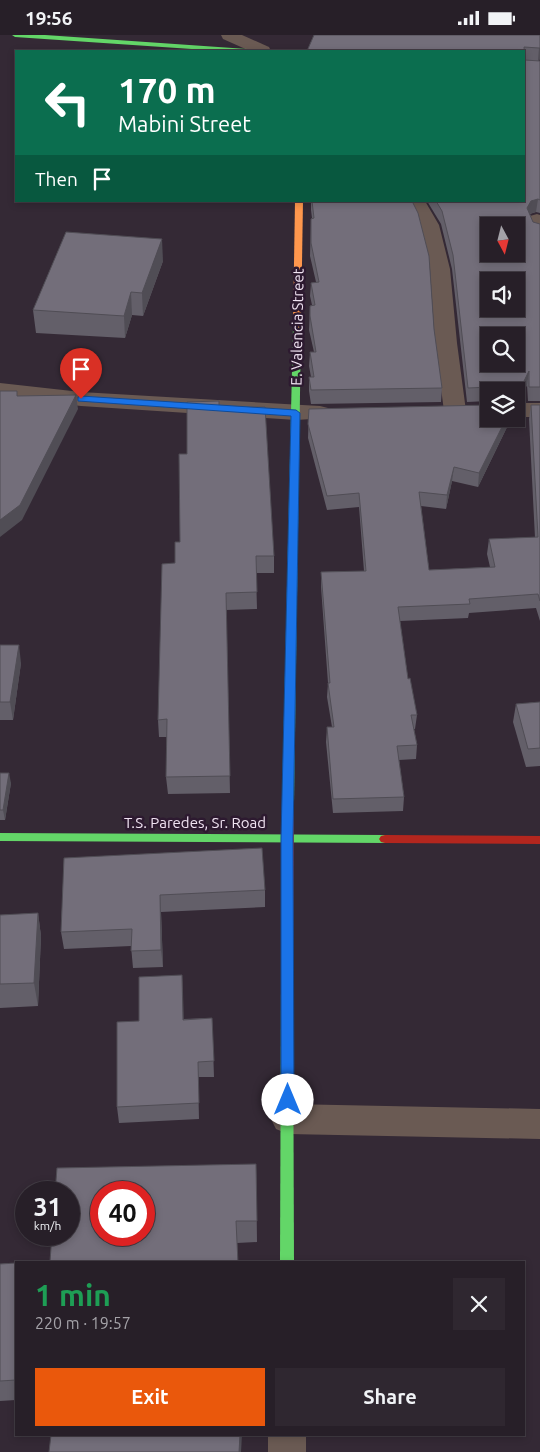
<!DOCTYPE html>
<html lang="en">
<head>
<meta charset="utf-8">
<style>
	body { margin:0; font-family:Ubuntu,sans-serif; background:#2f2730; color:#f1f3f6; height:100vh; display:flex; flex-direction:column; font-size:19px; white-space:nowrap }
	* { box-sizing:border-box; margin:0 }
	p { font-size:16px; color:#a4a2a8 }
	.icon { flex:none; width:28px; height:28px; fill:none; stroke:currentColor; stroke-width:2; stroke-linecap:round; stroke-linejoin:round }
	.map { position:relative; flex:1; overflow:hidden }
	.panel { position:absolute; left:15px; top:1226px; width:510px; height:175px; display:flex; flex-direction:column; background:#271f28; border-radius:0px; box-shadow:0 2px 8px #0003,0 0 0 1px #433d45 }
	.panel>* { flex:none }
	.hud { position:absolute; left:15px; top:15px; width:510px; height:152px; border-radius:0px; box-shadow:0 2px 8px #0003,0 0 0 1px #433d45; background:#0b6e4f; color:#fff; overflow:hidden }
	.needle { width:32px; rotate:173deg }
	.fabs { position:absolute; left:480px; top:182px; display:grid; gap:10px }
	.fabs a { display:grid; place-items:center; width:45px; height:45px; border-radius:0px; background:#271f28; box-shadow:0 2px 8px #0003,0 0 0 1px #433d45; font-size:25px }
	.speed { position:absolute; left:15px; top:1146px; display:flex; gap:10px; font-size:25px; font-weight:700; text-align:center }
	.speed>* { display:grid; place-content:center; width:65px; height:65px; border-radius:50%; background:#271f28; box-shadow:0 2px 8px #0003,0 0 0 1px #433d45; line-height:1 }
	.speed small { font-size:12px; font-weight:400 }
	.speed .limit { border:8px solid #d22; background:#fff; color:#111 }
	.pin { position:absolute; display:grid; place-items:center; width:42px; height:42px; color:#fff; margin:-51px -21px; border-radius:50% 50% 50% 0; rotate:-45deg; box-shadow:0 0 5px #0007 }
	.pin .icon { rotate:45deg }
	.me { position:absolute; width:55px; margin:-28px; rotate:0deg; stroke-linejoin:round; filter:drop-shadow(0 0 4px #0008) }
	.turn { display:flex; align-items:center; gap:18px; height:105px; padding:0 20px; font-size:22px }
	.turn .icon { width:65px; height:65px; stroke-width:2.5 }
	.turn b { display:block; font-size:35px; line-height:42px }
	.then { display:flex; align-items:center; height:48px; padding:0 20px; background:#0003; gap:10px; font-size:19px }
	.round { display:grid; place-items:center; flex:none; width:52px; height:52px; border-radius:0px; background:#2f2730 }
	.overview { display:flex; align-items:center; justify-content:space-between; height:85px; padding:0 20px }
	h1 { font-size:30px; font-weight:600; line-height:38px; color:#1e9e55 }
	.action { display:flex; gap:10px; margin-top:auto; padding:10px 20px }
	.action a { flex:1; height:58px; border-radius:0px; background:#ea580c; color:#fff; font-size:20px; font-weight:600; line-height:58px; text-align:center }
	.action a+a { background:#2f2730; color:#f1f3f6 }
	.status { display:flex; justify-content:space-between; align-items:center; height:35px; padding:0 25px; background:#271f28; direction:ltr }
	.status svg { height:14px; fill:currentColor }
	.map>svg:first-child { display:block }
</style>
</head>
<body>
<div class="status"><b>19:56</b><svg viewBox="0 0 49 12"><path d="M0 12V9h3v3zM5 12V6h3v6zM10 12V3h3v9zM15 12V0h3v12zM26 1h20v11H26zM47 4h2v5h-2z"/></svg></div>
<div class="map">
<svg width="540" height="1417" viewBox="0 0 540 1417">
	<rect width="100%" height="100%" fill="#342935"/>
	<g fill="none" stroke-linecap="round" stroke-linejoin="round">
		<!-- street -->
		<g fill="#6a5a53" fill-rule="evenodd">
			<polygon points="221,0 242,0 269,12 271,16 250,16 223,4"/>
			<polygon points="406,166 425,166 439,190 450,234 457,308 466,376 463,381 455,383 447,381 444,376 435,308 430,234 419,190"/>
			<polygon points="537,179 540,180 540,201 533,199 527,185 530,181"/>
			<polygon points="0,348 81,357 320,371 328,373 331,378 328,383 296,385 81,371 0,362"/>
			<rect x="516" y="368" width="24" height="14"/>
			<polygon points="288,1069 540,1074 540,1104 288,1099 276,1094 271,1084 276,1074"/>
			<rect x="268" y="1400" width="38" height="17"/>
		</g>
		<!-- fast -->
		<g fill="#63d668" fill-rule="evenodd">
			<polygon points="12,0 45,0 247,14 250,16 221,16 15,2"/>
			<polygon points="297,288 301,291 294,767 292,770 284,770 282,767 293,291"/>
			<polygon points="0,798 385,800 389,801 391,804 389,807 385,808 0,806"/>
			<polygon points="287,947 292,948 293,952 294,1228 280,1228 281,952 282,948"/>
		</g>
		<!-- slow -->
		<polygon fill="#ff974d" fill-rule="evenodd" points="295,166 303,166 301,291 297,294 293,291"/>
		<!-- jam -->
		<g fill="#b3261e" fill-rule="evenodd">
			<polygon points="288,763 292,764 294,767 293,952 292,956 287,957 282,956 281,952 282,767 284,764"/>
			<polygon points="385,800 540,801 540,809 385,808 381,807 379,804 381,801"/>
		</g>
	</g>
	<!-- wall -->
	<g fill="#635f69">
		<polygon points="314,0 540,0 540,24 538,26 525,25 540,26 540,178 536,177 530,179 533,187 540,189 540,366 528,366 527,350 519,366 516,366 516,356 489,356 489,366 467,367 452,234 441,189 427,166 524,166"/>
		<polygon points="311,166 412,166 434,294 442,353 441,367 311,369 309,356 309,342 311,342 309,331 310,317 314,317 309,295 310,271 312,270 310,261 311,248 316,247 310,221 311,184 312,183 311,175"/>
		<polygon points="163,226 143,281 132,280 125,303 36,298 33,275"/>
		<polygon points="531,370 540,370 540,586 536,573 469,578 468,583 400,586 408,644 417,680 415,694 414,694 417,710 416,724 399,725 404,762 403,776 333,778 326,707 327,692 332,692 327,662 328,648 321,552 321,537 364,536 359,472 327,475 308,403 309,374 489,384 511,384 478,452 452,446 446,474 421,471 429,535 490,532 487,519 489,504 535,503 529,384"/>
		<polygon points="219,373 274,521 274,538 256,538 257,574 226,575 230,758 168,759 166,742 167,702 159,702 158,685 175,528 180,507 187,419"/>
		<polygon points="0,610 21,628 13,685 0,685"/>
		<polygon points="540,667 540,731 526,732 513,687 516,669"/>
		<polygon points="0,738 11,748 5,785 0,785"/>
		<polygon points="64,823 265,855 265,872 161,877 163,932 133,933 131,911 64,914 61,897"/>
		<polygon points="38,878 41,901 38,971 0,973 0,880"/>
		<polygon points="182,940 183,984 212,983 214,1042 198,1042 199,1084 119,1088 117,1072"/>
		<polygon points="256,1129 257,1207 237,1208 50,1226"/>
		<polygon points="16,1228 16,1365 0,1366 0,1229"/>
	</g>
	<!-- shaded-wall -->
	<g fill="#504d55">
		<polygon points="539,13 540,13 540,24 538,26"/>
		<polygon points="538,164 536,177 529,179 527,173 531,166"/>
		<polygon points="162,204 163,226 143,281 142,258"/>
		<polygon points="131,257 132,280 125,303 124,281"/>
		<polygon points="529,336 527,350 519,366 516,366 516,353"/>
		<polygon points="76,360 78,374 22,485 0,502 0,485"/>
		<polygon points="506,384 511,384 478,452 479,438"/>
		<polygon points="454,432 452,446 446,474 447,460"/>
		<polygon points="19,610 21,628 13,685 10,667"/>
		<polygon points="9,738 11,748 5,785 3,775"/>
		<polygon points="160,860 161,877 163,932 161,915"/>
		<polygon points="38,878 41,901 38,971 34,948"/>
		<polygon points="182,940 183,956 184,1000 183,985"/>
		<polygon points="240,1400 242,1400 241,1417 239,1417"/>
	</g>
	<!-- building -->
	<g fill="#736e7a" stroke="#504d55" fill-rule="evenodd">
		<path d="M314,0h226v13h-1l-15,-1 1,13 15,1v139l-2,-1 -7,2 -4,7 6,14 7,2v163h-11v-16l-8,16 -5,1v3h-24v-2l-2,-2 -22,1 -15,-133 -11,-44 -6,-10h88v-150h-217zM489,191h27v28h-27zM489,246h27v28h-27zM489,301h27v28h-27z"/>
		<polygon points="312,166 412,166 418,178 429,221 434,294 442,353 311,355 309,342 314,342 310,317 316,317 310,281 310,271 315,270 311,248 319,247 311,208 311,184 314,183"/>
		<polygon points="66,197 162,204 142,258 131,257 124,281 33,275"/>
		<polygon points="0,356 17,356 17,361 76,360 20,470 0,485"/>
		<polygon points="219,366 219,373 265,372 274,521 256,521 257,557 226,558 230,741 166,742 167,684 158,685 162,529 175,528 175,507 180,507 179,419 187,419 187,367"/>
		<polygon points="489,370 489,384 506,384 479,438 454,432 447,460 419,457 429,535 495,532 489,504 538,502 531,370 540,370 540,566 538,559 469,564 470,569 398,572 408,644 410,643 417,680 411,680 417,710 397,711 404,762 333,764 327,692 334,692 328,648 330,648 321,537 366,536 359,458 327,461 308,389 309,374"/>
		<polygon points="0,610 19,610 10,667 0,667"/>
		<polygon points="540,667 540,713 528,714 516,669"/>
		<polygon points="0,738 9,738 3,775 0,775"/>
		<polygon points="262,813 265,855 160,860 161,915 131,916 132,894 61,897 64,823"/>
		<polygon points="38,878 34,948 0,949 0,880"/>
		<polygon points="182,940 183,985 212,983 214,1026 198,1027 199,1068 117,1072 117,987 139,986 139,942"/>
		<path d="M256,1129l1,57h-21l2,42h-219l31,-2 2,-26h17v-42h-14l2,-25zM101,1158h43v42h-43z"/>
		<polygon points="16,1228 16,1345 0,1346 0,1229"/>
		<polygon points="51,1400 240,1400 239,1417 49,1417"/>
	</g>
	<!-- route -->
	<polygon fill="#1a73e8" stroke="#114b97" points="81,361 296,375 300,378 293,803 294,1065 292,1070 288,1071 283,1070 281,1065 281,803 291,381 78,366 78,362"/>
	<g text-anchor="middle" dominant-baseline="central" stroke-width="5" stroke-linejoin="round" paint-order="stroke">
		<!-- street labels -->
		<g font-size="15" fill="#f0e3f2" stroke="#2d1a30">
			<text transform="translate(297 292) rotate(-89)">E. Valencia Street</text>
			<text x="195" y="787">T.S. Paredes, Sr. Road</text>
		</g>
	</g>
</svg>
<div class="fabs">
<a><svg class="needle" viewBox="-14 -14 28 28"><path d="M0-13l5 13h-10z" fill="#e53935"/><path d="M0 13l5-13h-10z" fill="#a4a2a8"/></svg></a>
<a><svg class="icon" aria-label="sound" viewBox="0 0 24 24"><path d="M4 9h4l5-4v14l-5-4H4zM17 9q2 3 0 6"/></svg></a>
<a><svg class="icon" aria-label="search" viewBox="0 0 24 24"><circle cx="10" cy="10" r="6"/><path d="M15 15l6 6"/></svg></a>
<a><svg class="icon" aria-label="layers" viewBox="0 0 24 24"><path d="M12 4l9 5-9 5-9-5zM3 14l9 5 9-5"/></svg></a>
</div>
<div class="speed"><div>31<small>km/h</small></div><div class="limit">40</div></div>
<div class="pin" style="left:81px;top:364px;background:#d93025"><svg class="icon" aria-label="arrive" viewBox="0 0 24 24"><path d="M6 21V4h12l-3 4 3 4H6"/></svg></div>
<svg class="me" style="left:288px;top:1065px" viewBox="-20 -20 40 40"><circle r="19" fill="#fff"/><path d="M0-13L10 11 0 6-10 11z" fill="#1a73e8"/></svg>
<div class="hud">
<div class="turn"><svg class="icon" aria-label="left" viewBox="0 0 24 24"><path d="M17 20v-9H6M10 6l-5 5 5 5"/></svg><div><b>170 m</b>Mabini Street</div></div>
<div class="then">Then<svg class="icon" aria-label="arrive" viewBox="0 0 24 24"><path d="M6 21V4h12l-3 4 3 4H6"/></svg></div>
</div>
<section class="panel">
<div class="overview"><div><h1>1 min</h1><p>220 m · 19:57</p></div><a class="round"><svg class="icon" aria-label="close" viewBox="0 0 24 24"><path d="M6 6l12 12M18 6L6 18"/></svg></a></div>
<div class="action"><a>Exit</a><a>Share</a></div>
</section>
</div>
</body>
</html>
